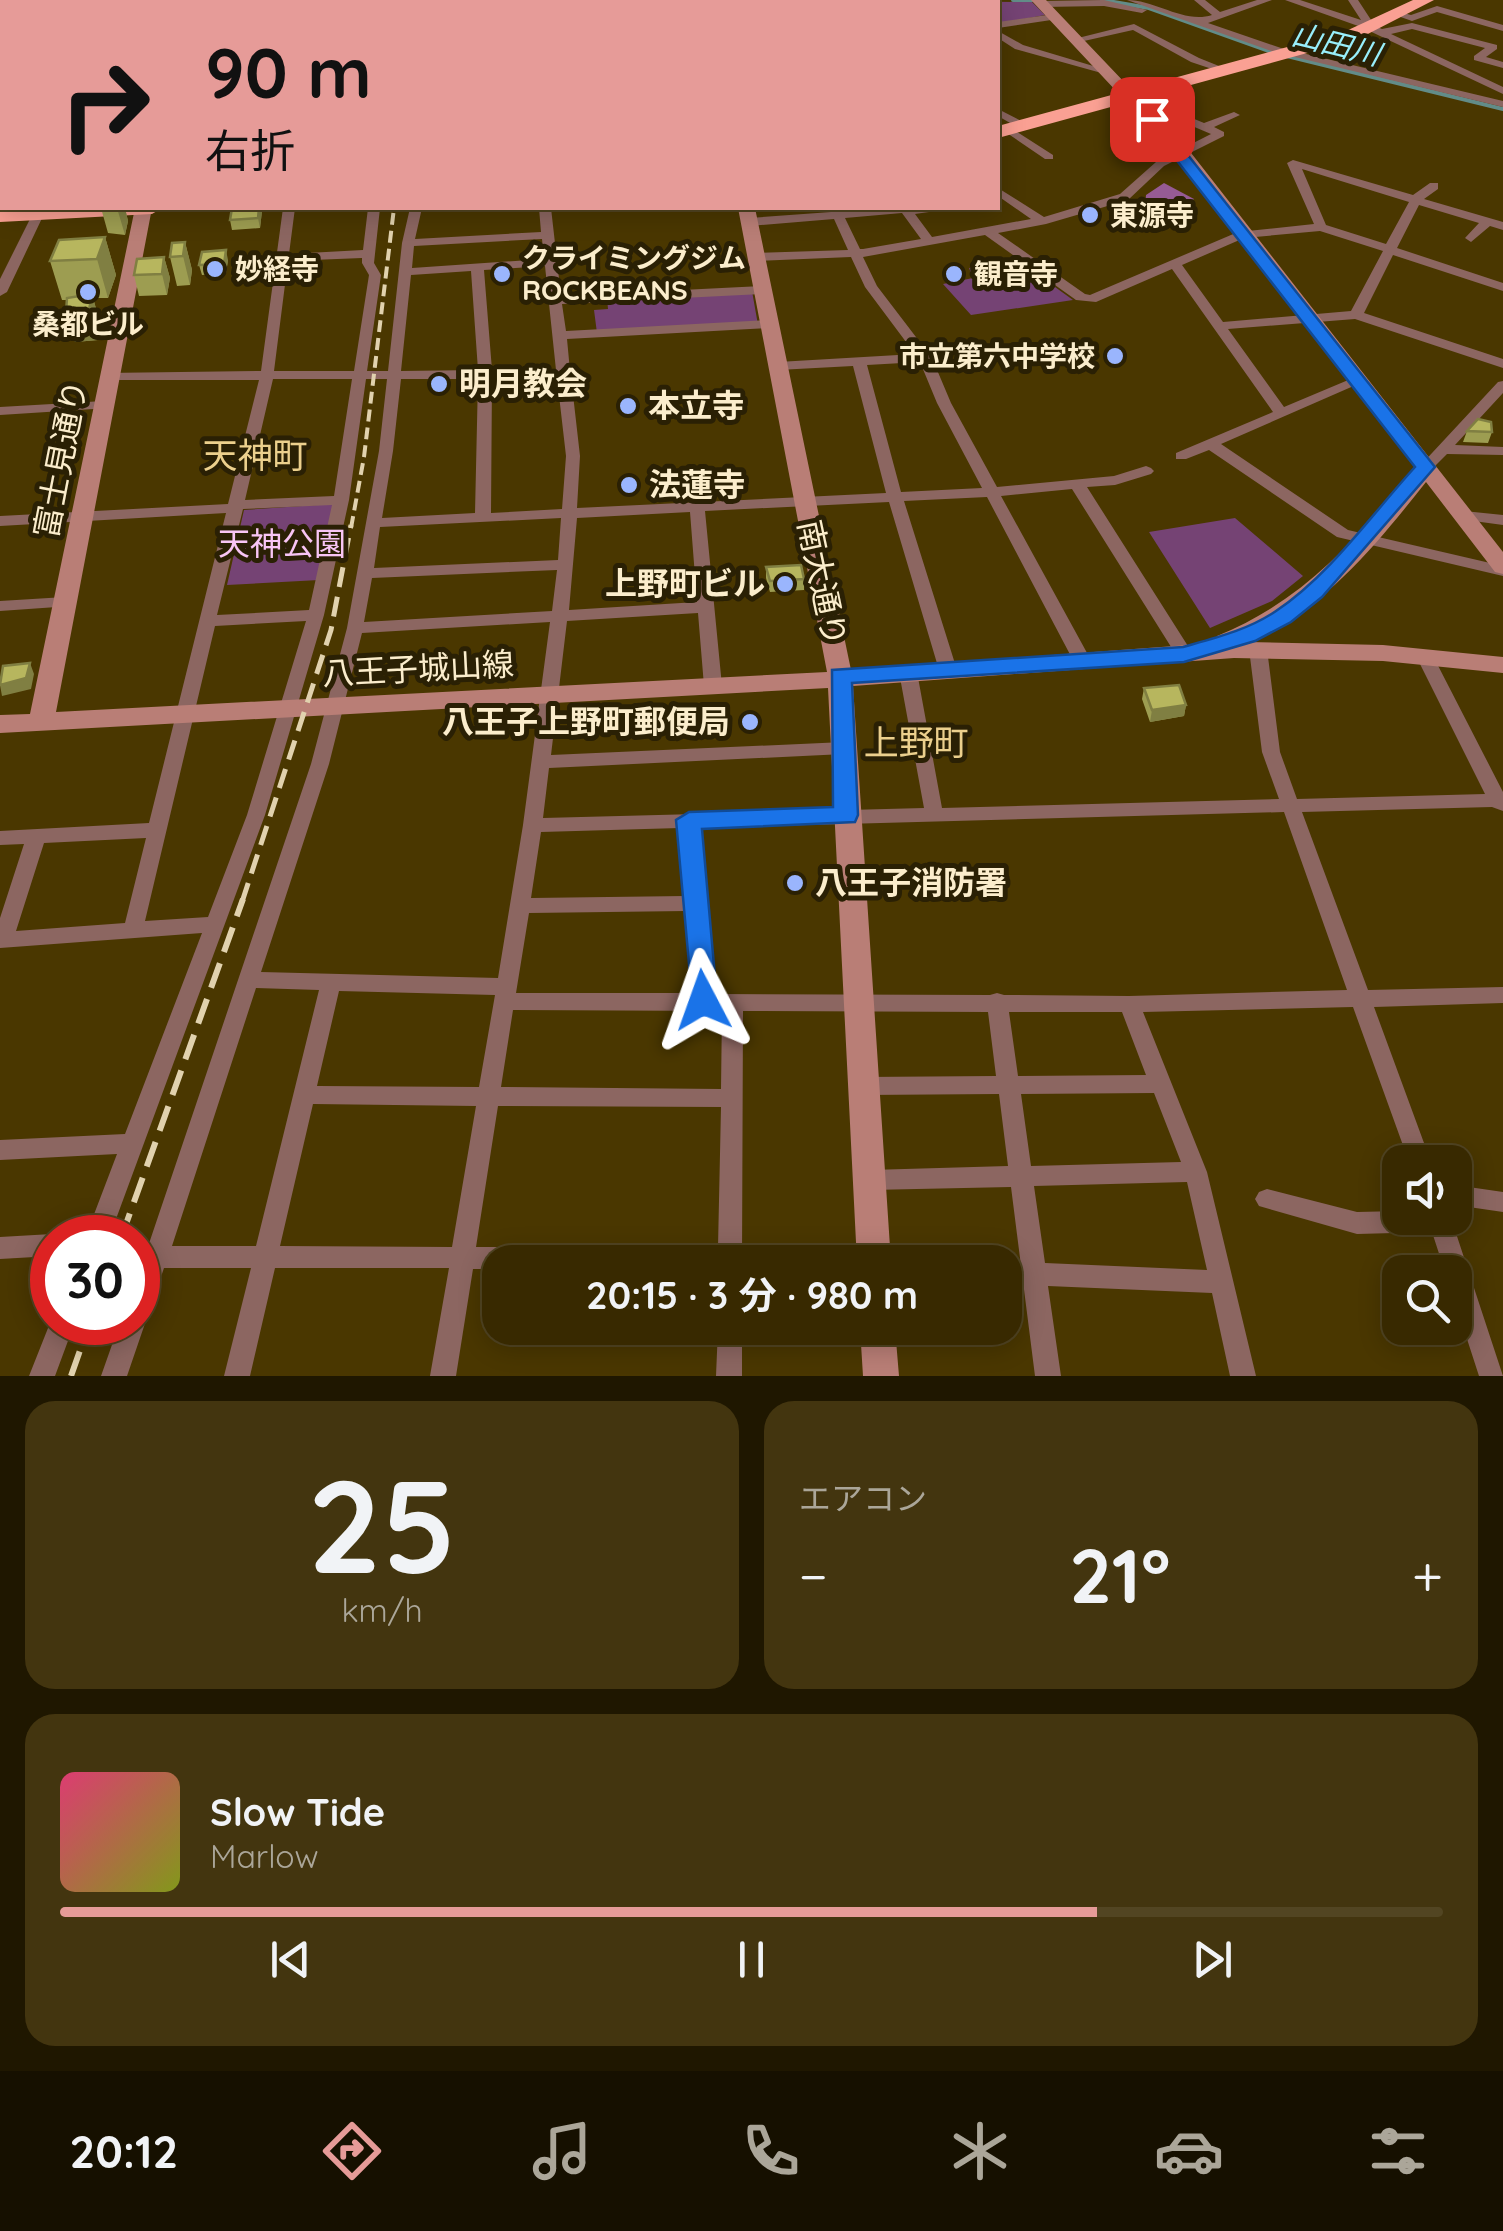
<!DOCTYPE html>
<html lang="ja">
<head>
<meta charset="utf-8">
<style>
  :root { --surface:#382900; --page:#43350f; --text:#f1f3f6; --muted:#aba699; --line:#524522; --accent:#e69b98 }
  body { margin:0; font-family:Quicksand,"Noto Sans JP",sans-serif; background:var(--page); color:var(--text); height:100vh; display:flex; flex-direction:column; font-size:38px; white-space:nowrap }
  * { box-sizing:border-box; margin:0 }
  p { font-size:32px; color:var(--muted) }
  .icon { flex:none; width:55px; height:55px; fill:none; stroke:currentColor; stroke-width:2; stroke-linecap:round; stroke-linejoin:round }
  .map { position:relative; height:1376px; overflow:hidden }
  .panel { display:flex; flex-direction:column; gap:25px; padding:25px; background:#1f1700; flex:1 }
  .panel>* { flex:none }
  .banner { position:absolute; left:0px; top:0px; width:1000px; height:210px; box-shadow:0 5px 25px #0003,0 0 0 2px var(--line); background:#e69b98; color:#111; overflow:hidden }
  .controls { position:absolute; left:1382px; top:1145px; display:grid; gap:20px }
  .controls a { display:grid; place-items:center; width:90px; height:90px; border-radius:20px; background:var(--surface); box-shadow:0 5px 25px #0003,0 0 0 2px var(--line); font-size:50px }
  .speed { position:absolute; left:30px; top:1215px; display:flex; gap:20px; font-size:50px; font-weight:700; text-align:center }
  .speed>* { display:grid; place-content:center; width:130px; height:130px; border-radius:50%; background:var(--surface); box-shadow:0 5px 25px #0003,0 0 0 2px var(--line); line-height:1 }
  .speed .limit { border:15px solid #d22; background:#fff; color:#111 }
  .pin { position:absolute; display:grid; place-items:center; width:85px; height:85px; color:#fff; margin:-42px; border-radius:20px; box-shadow:0 5px 15px #0006 }
  .me { position:absolute; width:110px; margin:-55px; rotate:356deg; stroke-linejoin:round; filter:drop-shadow(0 0 8px #0008) }
  .turn { display:flex; align-items:center; gap:35px; height:210px; padding:0 40px; font-size:45px }
  .turn .icon { width:130px; height:130px; stroke-width:2.5 }
  .turn b { display:block; font-size:70px; line-height:85px }
  .big { font-size:75px; font-weight:700; line-height:1.1 }
  .panel .card { flex:1; display:flex; flex-direction:column; justify-content:center; gap:15px; min-width:0; padding:0 35px; border-radius:30px; background:var(--page) }
  .panel .dial { align-items:center; gap:0 }
  .dial b { font-size:130px; line-height:1 }
  .song { display:flex; align-items:center; gap:30px }
  .cover { width:120px; height:120px; border-radius:15px; background:linear-gradient(135deg,hsl(340 70% 55%),hsl(70 70% 35%)) }
  .played { height:10px; border-radius:5px; background:linear-gradient(90deg,var(--accent) 75%,var(--line) 75%) }
  .keys { display:flex; justify-content:space-around; direction:ltr }
  .heat { display:flex; justify-content:space-between; align-items:center; font-size:55px; direction:ltr }
  .panel .tiles { flex:1; display:grid; gap:25px; grid-template-columns:1fr 1fr }
  .card:last-child { grid-column:span 2 }
  .trip { position:absolute; left:482px; top:1245px; width:540px; height:100px; border-radius:30px; background:var(--surface); box-shadow:0 5px 25px #0003,0 0 0 2px var(--line); font-weight:700; line-height:100px; text-align:center }
  .tabs { display:flex; height:160px; justify-content:space-around; align-items:center; background:#161000; color:var(--muted) }
  .tabs .icon { width:70px; height:70px }
  .tabs .current { color:var(--accent) }
  .tabs b { font-size:45px; color:var(--text) }
  .map>svg:first-child { display:block }
  .green { fill:#754374 }
  .forest { fill:#965b94 }
  .lines { fill:none; stroke-linecap:round; stroke-linejoin:round }
  .stream { stroke:#628c88; stroke-width:4 }
  .street { fill:#8c6661; fill-rule:evenodd }
  .secondary { fill:#b97e76; fill-rule:evenodd }
  .highway { fill:#faa093; fill-rule:evenodd }
  .rail-far2 { stroke:#e1d2ae; stroke-width:4; stroke-dasharray:12 6; stroke-linecap:butt }
  .rail-far1 { stroke:#e1d2ae; stroke-width:5; stroke-dasharray:20 10; stroke-linecap:butt }
  .rail { stroke:#e1d2ae; stroke-width:6; stroke-dasharray:26 12; stroke-linecap:butt }
  .wall { fill:#9d9d51 }
  .shaded-wall { fill:#807f42 }
  .building { fill:#b7b65e; stroke:#807f42; stroke-width:2.5 }
  .route { fill:#1a73e8; stroke:#114b97; stroke-width:2.5 }
  .poi-dot { fill:#9ab5fd; stroke:#2a2004; stroke-width:4 }
  .labels { text-anchor:middle; stroke-width:10; stroke-linejoin:round; paint-order:stroke }
  .far-poi-label { font-size:28px; font-weight:bold; fill:#fbedcc; stroke:#2a2004; text-anchor:start }
  .far-water-label { font-size:30px; font-style:italic; fill:#98eefb; stroke:#2a2004 }
  .poi-label { font-size:32px; font-weight:bold; fill:#fbedcc; stroke:#2a2004; text-anchor:start }
  .street-label { font-size:32px; fill:#fbedcc; stroke:#2a2004 }
  .park-label { font-size:32px; fill:#f8c5f5; stroke:#2a2004 }
  .neighbourhood-label { font-size:35px; fill:#ecd08d; stroke:#2a2004 }
</style>
</head>
<body>
<div class="map">
<svg width="1503" height="1376" viewBox="0 0 1503 1376">
  <rect width="100%" height="100%" fill="#4a3700"/>
  <!-- green -->
  <path class="green" d="M908,1L1032,2L1045,15L998,24V2Z
    M1019,261L1073,300L971,315L943,284L973,278L969,268Z
    M752,291L758,325L597,333L594,310L608,309L607,298Z
    M332,504L336,506L319,580L227,585L244,510Z
    M1235,518L1303,576L1272,601L1210,628L1149,532Z"/>
  <!-- forest -->
  <path class="forest" d="M1164,183L1194,199L1186,206L1166,209L1176,219L1170,221L1134,215L1132,210L1145,206L1146,195Z"/>
  <g class="lines">
    <!-- stream -->
    <path class="stream" d="M1013,0H1032
      M1102,0L1149,8L1272,52
      M1287,56L1503,109"/>
    <!-- street -->
    <path class="street" d="M366,0H376V2H366Z
      M697,0H728L725,2H695Z
      M898,0H908L910,2H900Z
      M1104,0L1147,10L1142,13L1104,6L1042,7L1037,4L1042,1Z
      M1127,0C1156,0 1184,24 1212,15L1194,0H1205L1220,12L1257,0H1272L1208,23L1281,48L1503,101V107L1274,52Z
      M1285,0H1300L1361,20L1348,0H1358L1375,26L1382,29L1412,23L1497,45V49L1486,57L1503,62V68L1474,60V56L1485,48L1412,29L1391,34L1503,87V94L1361,27Z
      M1437,6L1503,25V31L1437,12L1412,21L1395,15L1400,12L1411,15Z
      M1054,14L1058,15V19L998,28V22Z
      M0,15H2V21H0Z
      M1134,24L1199,58L1229,70L1224,73L1191,62L1133,30L1075,43L1070,40Z
      M998,31L1023,45L1110,71L1105,74L1015,49L998,38Z
      M1126,94H1134L1204,123L1234,112L1240,115L1214,127L1224,132V136L1164,166L1128,200L1046,224L998,233L1085,294L1090,295L1238,232L1314,224L1287,163L1293,160L1413,195L1430,183H1438V189L1424,199L1503,222V230L1490,226L1471,242L1465,238L1479,223L1419,205L1397,248L1503,283V291L1393,255L1364,313L1503,359V368L1355,319L1228,329L1284,407L1353,378H1363L1365,381L1221,444L1348,530L1503,566V576L1337,537L1209,450L1186,459H1176V453L1273,412L1172,269L1096,302L1076,300L985,235L863,257L877,286L932,358L951,403L997,487L1114,476L1146,466L1151,468L1154,471L1151,474L1115,485L1087,487L1193,654L1184,660L1178,658L1072,489L1001,496L1092,662L1083,668L1074,662L987,497L904,501L957,670L948,676L939,670L889,502L705,511L722,686L719,690L713,692L704,686L698,613L567,621L551,755L844,742L853,748L844,754L549,768L543,818L924,808L899,672L908,666L917,672L942,808L1279,799L1262,752L1249,649L1258,643L1267,649L1280,752L1297,799L1485,794L1416,656L1419,652H1431L1503,792V811L1492,807L1302,812L1368,990L1503,987V1003L1374,1007L1431,1162H1409L1353,1007L1143,1012L1207,1172L1256,1376H1230L1212,1293L1048,1286L1061,1376H1035L1011,1187L870,1190L862,1187L858,1180L862,1173L870,1170L1008,1166L999,1094L863,1095L855,1093L852,1086L855,1079L863,1077L996,1076L988,1012L743,1011L742,1262H500V1269H473L456,1376H430L449,1268H275L250,1376H224L251,1268H164L127,1376H101L120,1322H138V1276L311,764L347,628L379,451L387,379H366L349,500L324,615L265,815L109,1238H85L117,1154L0,1160V1140L125,1134L202,933L0,948V918L24,844L0,845V831L149,823L226,513L0,526V516L228,504L259,380H110L103,376L105,373L261,371L283,208H295L289,254L363,250L368,208H380L374,263L381,275L367,371H388L402,243L410,208H422L415,239L541,232L539,208H551L561,296L762,286L768,290L762,294L562,304L566,331L769,320L776,324L769,328L567,339L570,371L574,374L571,377L580,456L577,508L886,493L853,366L778,370L771,366L778,362L915,354L865,287L851,257L756,261L750,257L756,253L848,250L834,219L749,226L743,222L749,218L831,212L829,208H841L842,211L938,208L936,211L915,214L932,237L1031,219L998,196V188L1044,217L1120,194L1156,162L1211,134L1126,98ZM1302,169L1409,202L1386,244L1326,225ZM902,213L921,239L863,249H860L845,218ZM1320,231L1383,251L1351,311L1223,322L1182,265L1244,238ZM542,239L544,259L412,268L414,246ZM362,258V263L369,275L354,371H274L288,261ZM545,266L556,370H492L484,270ZM471,271L478,370L401,371L411,275ZM920,362L937,403L982,488L901,492L867,365ZM557,378L566,456L562,509L491,513L492,379ZM273,379H352L334,496L245,500ZM401,379H478L475,513L382,518L393,451ZM332,505L309,610L217,615L243,509ZM690,512L697,602L569,610L577,518ZM561,518L558,560L374,568L380,527ZM557,570L552,611L364,622L372,578ZM306,621L247,815L208,917L145,921L215,626ZM550,622L523,825L498,978L261,972L329,764L362,633ZM1284,812L1347,990L1129,996L1004,995L997,993L990,995L713,994L699,828ZM680,828L685,896L531,898L541,832ZM146,838L125,923L16,931L44,843ZM686,911L692,993H516L529,913ZM256,988L319,990L256,1246H172ZM339,991L495,995L479,1087L317,1086ZM513,1010L722,1011L721,1089L501,1087ZM1009,1012H1122L1146,1075L1018,1076ZM1154,1093L1181,1162L1031,1166L1021,1094ZM313,1104L476,1106L452,1247L280,1246ZM498,1106L721,1107L718,1247H476ZM1187,1182L1207,1270L1045,1263L1034,1186Z
      M998,109L1025,123L1027,125L1017,127L998,116Z
      M1008,126L1053,155V159H1045L1004,131L1002,129Z
      M0,168H2V174H0Z
      M34,211L44,214L7,292L0,296V279Z
      M1503,381V393L1455,445L1503,447V455L1447,454L1431,470H1421L1419,467L1498,382Z
      M104,401L109,402V408L0,415V407Z
      M1464,511L1503,515V525L1459,519L1456,516L1459,513Z
      M65,597L73,602L71,606L0,611V601Z
      M1455,1185L1503,1192V1212L1455,1205Z
      M1267,1189L1357,1212L1400,1211V1218H1451L1503,1376H1479L1455,1302V1272H1445L1432,1232L1357,1234L1259,1206L1255,1199L1259,1192Z
      M52,1234L60,1238H52V1256L0,1259V1237Z
      M52,1318V1322H75L55,1376H29Z
      M718,1328H742V1376H716Z"/>
    <!-- secondary -->
    <path class="secondary" d="M165,0H179V2H165Z
      M702,0H716V2H702Z
      M802,0H816L817,2H803Z
      M1031,0H1046L1188,149L1503,552V574L1495,572L1426,482C1376,545 1323,611 1247,642L1383,645L1503,657V673L1383,661L1234,658L853,686L891,1262H857L828,688L0,733V715L30,714L135,208H152L56,712L827,672L738,208H755L851,670L1215,643L1217,636C1302,602 1359,538 1415,467L1176,155Z
      M860,1328H895L899,1376H863Z"/>
    <!-- highway -->
    <path class="highway" d="M1413,0H1434L1358,39L998,138V126L1346,31Z
      M43,208H162L152,214L0,222V210Z"/>
    <!-- rail-far2 -->
    <path class="rail-far2" d="M351,528L364,457L394,208"/>
    <!-- rail-far1 -->
    <path class="rail-far1" d="M242,902L331,630L351,525"/>
    <!-- rail -->
    <path class="rail" d="M121,1238L243,899
      M71,1376L90,1322"/>
  </g>
  <!-- wall -->
  <path class="wall" d="M178,0H318V2H177Z
    M101,208H125L128,221L125,235L108,233Z
    M262,211L260,228L232,230L230,220Z
    M105,237L116,275L108,298H93L100,323L98,340L75,342L66,313L67,300H62L50,261Z
    M185,242L192,270L190,285L177,286L170,257Z
    M164,257L170,278L167,295L139,296L134,275Z
    M228,260L226,273L202,275L199,265Z
    M1467,431L1492,432L1488,443L1463,442Z
    M766,567L804,579V590L770,592L766,578Z
    M1144,688L1186,705L1184,716L1150,722L1142,699Z"/>
  <!-- shaded-wall -->
  <path class="shaded-wall" d="M102,0H152L134,2H103Z
    M117,208H125L128,221L125,235Z
    M259,208H261L262,211L260,228L258,218Z
    M105,237L116,275L108,298L97,259Z
    M185,242L192,270L190,285L183,256Z
    M226,250L228,260L226,273L224,264Z
    M164,257L170,278L167,295L162,274Z
    M92,294L100,323L98,340L75,342L66,313Z
    M30,663L34,674L31,689L2,696L0,685Z
    M1186,705L1184,716L1150,722L1152,710Z"/>
  <!-- building -->
  <path class="building" d="M178,0H214L177,2Z
    M220,0H245V2H220Z
    M291,0H316V2H291Z
    M2,80V95H0V82Z
    M232,208H259L258,218L230,220Z
    M105,237L97,259L50,261L59,240Z
    M185,242L183,256L170,257L172,243Z
    M226,250L224,264L199,265L202,252Z
    M164,257L162,274L134,275L137,259Z
    M92,294L89,310L66,313L67,298Z
    M1478,419L1491,422L1492,432L1467,431Z
    M801,565L804,579L770,581L766,567Z
    M30,663L26,678L0,685L3,666Z
    M1179,685L1186,705L1152,710L1144,688Z"/>
  <!-- route -->
  <path class="route" d="M1147,116H1157L1435,467L1322,597L1291,622L1255,641L1184,662L852,683L858,815L855,822L702,829L717,1000L713,1008H693L676,820L689,812L833,807L832,670L1183,647C1215,638 1248,630 1276,611C1330,575 1372,514 1415,467L1147,122Z"/>
  <!-- markers -->
  <g class="poi-dot">
    <circle cx="1090" cy="215" r="10"/>
    <circle cx="215" cy="269" r="10"/>
    <circle cx="502" cy="274" r="10"/>
    <circle cx="954" cy="274" r="10"/>
    <circle cx="88" cy="292" r="10"/>
    <circle cx="1115" cy="356" r="10"/>
    <circle cx="439" cy="384" r="10"/>
    <circle cx="628" cy="406" r="10"/>
    <circle cx="629" cy="485" r="10"/>
    <circle cx="785" cy="584" r="10"/>
    <circle cx="750" cy="722" r="10"/>
    <circle cx="795" cy="883" r="10"/>
  </g>
  <g class="labels">
    <!-- far-poi labels -->
    <g class="far-poi-label">
      <text x="1110" y="225">東源寺</text>
      <text x="522" y="268">クライミングジム<tspan x="522" dy="32">ROCKBEANS</tspan></text>
      <text x="235" y="279">妙経寺</text>
      <text x="974" y="284">観音寺</text>
      <text x="88" y="334" text-anchor="middle">桑都ビル</text>
      <text x="1095" y="366" text-anchor="end">市立第六中学校</text>
    </g>
    <!-- far-water labels -->
    <g class="far-water-label">
      <text transform="translate(1336 45) rotate(14)" y="10">山田川</text>
    </g>
    <!-- poi labels -->
    <g class="poi-label">
      <text x="459" y="395">明月教会</text>
      <text x="648" y="417">本立寺</text>
      <text x="649" y="496">法蓮寺</text>
      <text x="765" y="595" text-anchor="end">上野町ビル</text>
      <text x="730" y="733" text-anchor="end">八王子上野町郵便局</text>
      <text x="815" y="894">八王子消防署</text>
    </g>
    <!-- street labels -->
    <g class="street-label">
      <text transform="translate(61 459) rotate(-79)" y="11">富士見通り</text>
      <text transform="translate(822 583) rotate(78)" y="11">南大通り</text>
      <text transform="translate(418 669) rotate(-3)" y="11">八王子城山線</text>
    </g>
    <!-- park labels -->
    <g class="park-label">
      <text x="282" y="555">天神公園</text>
    </g>
    <!-- neighbourhood labels -->
    <g class="neighbourhood-label">
      <text x="255" y="468">天神町</text>
      <text x="916" y="755">上野町</text>
    </g>
  </g>
</svg>
<div class="controls">
<a><svg class="icon" aria-label="sound" viewBox="0 0 24 24"><path d="M4 9h4l5-4v14l-5-4H4zM17 9q2 3 0 6"/></svg></a>
<a><svg class="icon" aria-label="search" viewBox="0 0 24 24"><circle cx="10" cy="10" r="6"/><path d="M15 15l6 6"/></svg></a>
</div>
<div class="speed"><div class="limit">30</div></div>
<div class="pin" style="left:1152px;top:119px;background:#d93025"><svg class="icon" aria-label="arrive" viewBox="0 0 24 24"><path d="M6 21V4h12l-3 4 3 4H6"/></svg></div>
<svg class="me" style="left:703px;top:1000px" viewBox="-20 -20 40 40"><path d="M0-17L14 15 0 8-14 15z" fill="#1a73e8" stroke="#fff" stroke-width="4"/></svg>
<div class="trip">20:15 · 3 分 · 980 m</div>
<div class="banner">
<div class="turn"><svg class="icon" aria-label="right" viewBox="0 0 24 24"><path d="M7 20v-9h11M14 6l5 5-5 5"/></svg><div><b>90 m</b>右折</div></div>
</div>
</div>
<section class="panel">
<div class="tiles">
<div class="card dial"><b>25</b><p>km/h</p></div>
<div class="card"><p>エアコン</p>
<div class="heat"><a>−</a><b class="big">21°</b><a>+</a></div>
</div>
<div class="card">
<div class="song"><i class="cover"></i><div><b>Slow Tide</b><p>Marlow</p></div></div>
<div class="played"></div>
<div class="keys"><svg class="icon" aria-label="previous" viewBox="0 0 24 24"><path d="M18 5L8 12l10 7zM5 5v14"/></svg><svg class="icon" aria-label="pause" viewBox="0 0 24 24"><path d="M8 5v14M16 5v14"/></svg><svg class="icon" aria-label="next" viewBox="0 0 24 24"><path d="M6 5l10 7-10 7zM19 5v14"/></svg></div>
</div>
</div>
</section>
<nav class="tabs">
<b>20:12</b>
<svg class="icon current" aria-label="directions" viewBox="0 0 24 24"><path d="M12 3l9 9-9 9-9-9zM9 14v-3h6M13 9l2 2-2 2"/></svg>
<svg class="icon" aria-label="music" viewBox="0 0 24 24"><path d="M9 18V5l10-2v13"/><circle cx="6" cy="18" r="3"/><circle cx="16" cy="16" r="3"/></svg>
<svg class="icon" aria-label="phone" viewBox="0 0 24 24"><path d="M5 4h4l2 5-3 2q2 4 5 5l2-3 5 2v4C11 20 4 13 5 4z"/></svg>
<svg class="icon" aria-label="climate" viewBox="0 0 24 24"><path d="M12 3v18M4 7l16 10M4 17L20 7"/></svg>
<svg class="icon" aria-label="car" viewBox="0 0 24 24"><path d="M5 17H2v-5l4-1 3-4h7l3 4 3 1v5h-3M9 17h6M6 11h13"/><circle cx="7" cy="17" r="2"/><circle cx="17" cy="17" r="2"/></svg>
<svg class="icon" aria-label="filters" viewBox="0 0 24 24"><path d="M4 7h16M4 17h16"/><circle cx="9" cy="7" r="2"/><circle cx="15" cy="17" r="2"/></svg>
</nav>
</body>
</html>
